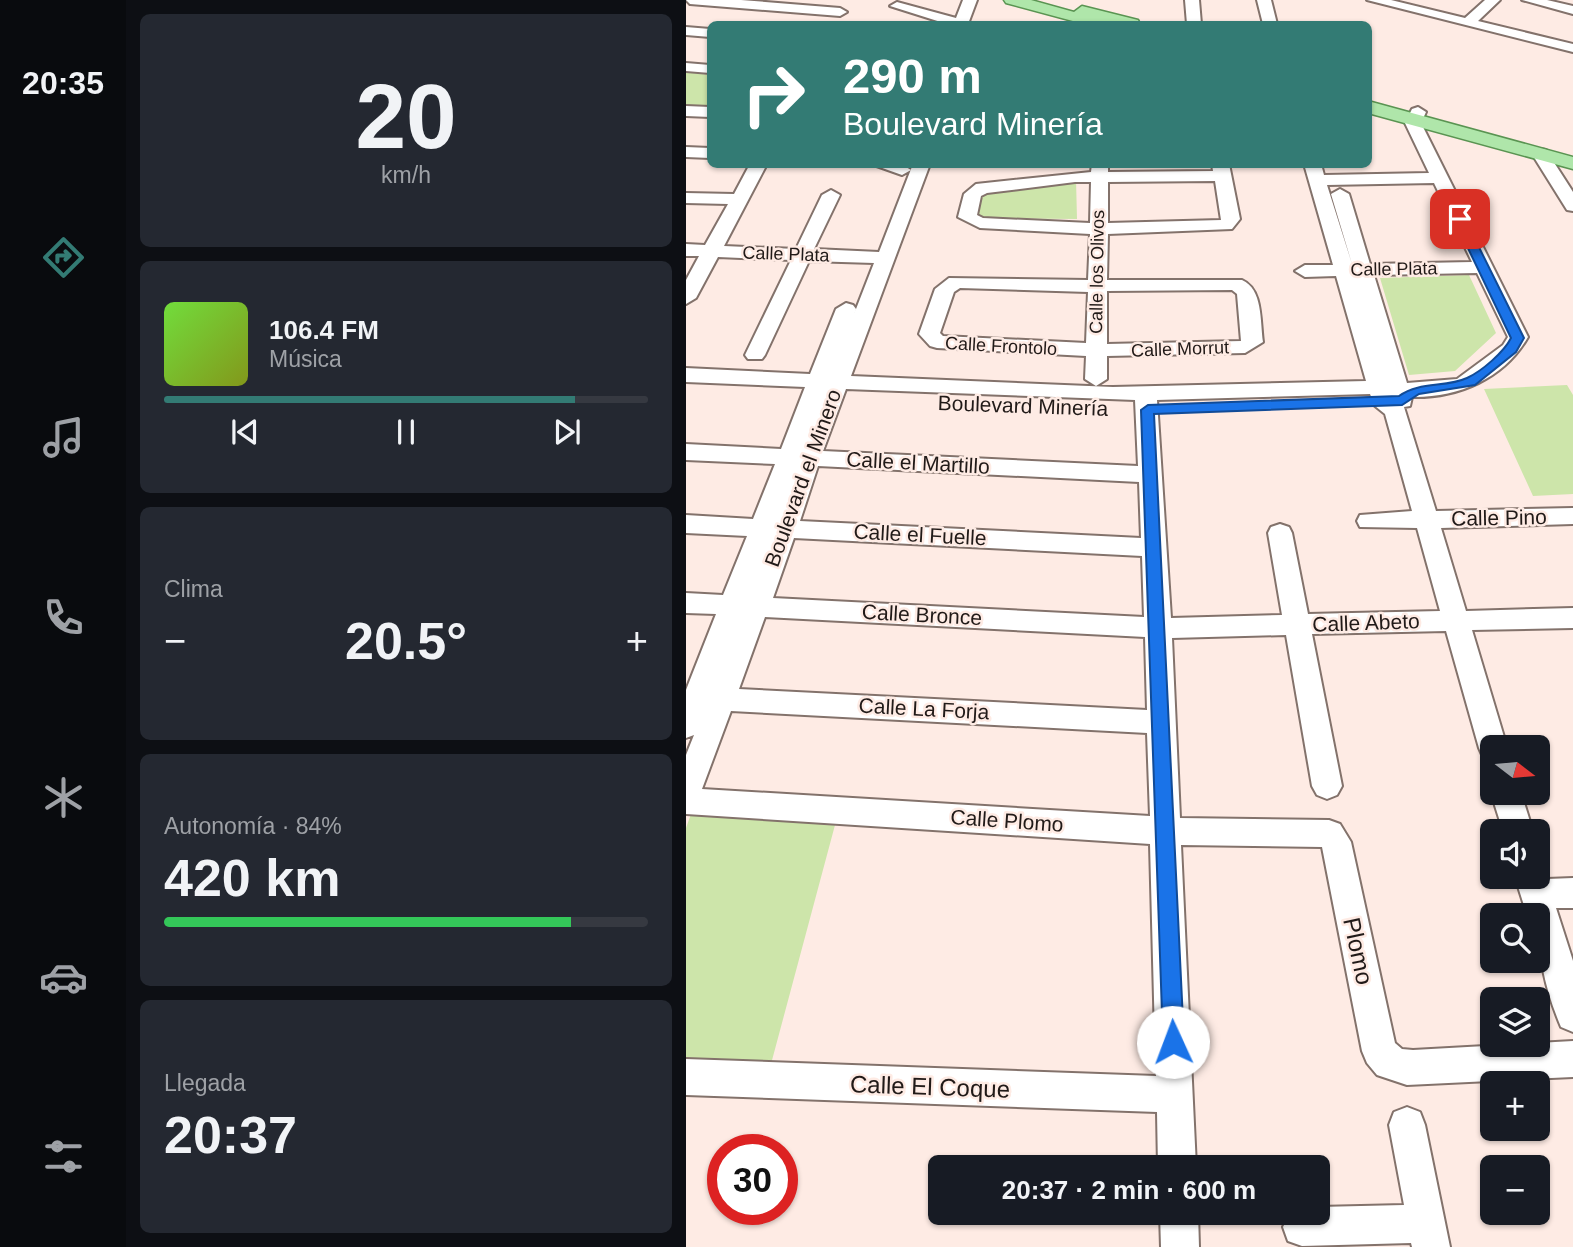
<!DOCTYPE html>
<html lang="es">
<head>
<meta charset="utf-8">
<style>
  :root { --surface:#171b24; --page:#242831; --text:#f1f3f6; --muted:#9ea1a6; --line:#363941; --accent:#337b74 }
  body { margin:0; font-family:Arial,sans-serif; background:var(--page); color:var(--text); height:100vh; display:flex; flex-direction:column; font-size:26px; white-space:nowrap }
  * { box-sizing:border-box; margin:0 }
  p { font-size:23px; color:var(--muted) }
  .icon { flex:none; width:38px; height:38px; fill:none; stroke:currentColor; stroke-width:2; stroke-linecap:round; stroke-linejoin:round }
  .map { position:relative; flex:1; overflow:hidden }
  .drawer { display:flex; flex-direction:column; gap:14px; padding:14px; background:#0d0f14; width:560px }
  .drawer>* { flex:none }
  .guide { position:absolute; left:21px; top:21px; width:665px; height:147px; border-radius:10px; box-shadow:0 2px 5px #0004; background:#337b74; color:#fff; overflow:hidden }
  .needle { width:46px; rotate:106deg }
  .controls { position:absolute; left:794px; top:735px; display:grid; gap:14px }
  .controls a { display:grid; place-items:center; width:70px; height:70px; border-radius:10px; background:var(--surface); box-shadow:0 2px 5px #0004; font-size:35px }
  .speed { position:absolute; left:21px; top:1134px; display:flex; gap:14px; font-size:35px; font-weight:700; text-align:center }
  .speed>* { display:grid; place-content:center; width:91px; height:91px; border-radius:50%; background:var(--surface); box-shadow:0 2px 5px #0004; line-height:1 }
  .speed .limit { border:10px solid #d22; background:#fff; color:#111 }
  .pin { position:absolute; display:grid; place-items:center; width:60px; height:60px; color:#fff; margin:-30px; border-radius:14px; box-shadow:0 4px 10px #0006 }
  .me { position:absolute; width:77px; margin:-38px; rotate:358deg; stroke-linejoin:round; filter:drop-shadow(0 0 5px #0008) }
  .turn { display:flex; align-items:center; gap:24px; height:147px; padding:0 21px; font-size:32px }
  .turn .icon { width:91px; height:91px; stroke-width:2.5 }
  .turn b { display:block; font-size:49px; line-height:60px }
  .big { font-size:52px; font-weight:600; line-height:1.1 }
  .drawer .tile { flex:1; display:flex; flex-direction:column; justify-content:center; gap:10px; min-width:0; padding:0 24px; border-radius:10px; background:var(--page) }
  .drawer .dial { align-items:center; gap:0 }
  .dial b { font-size:91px; line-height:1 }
  .song { display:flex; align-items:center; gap:21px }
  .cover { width:84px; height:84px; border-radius:10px; background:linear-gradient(135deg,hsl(100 70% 55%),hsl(70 70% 35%)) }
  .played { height:7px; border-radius:4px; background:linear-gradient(90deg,var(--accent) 85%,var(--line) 85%) }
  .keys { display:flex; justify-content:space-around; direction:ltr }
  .heat { display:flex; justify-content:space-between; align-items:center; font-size:38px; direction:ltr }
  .charge { height:10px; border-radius:5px; background:linear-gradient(90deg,#34c759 84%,var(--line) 0) }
  .trip { position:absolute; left:242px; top:1155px; width:402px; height:70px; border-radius:10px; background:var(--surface); box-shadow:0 2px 5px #0004; font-weight:600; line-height:70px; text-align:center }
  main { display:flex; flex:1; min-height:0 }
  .tab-bar { display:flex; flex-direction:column; width:126px; justify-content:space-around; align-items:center; background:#090b0e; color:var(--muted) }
  .tab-bar .icon { width:49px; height:49px }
  .tab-bar .selected { color:var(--accent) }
  .tab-bar b { font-size:32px; color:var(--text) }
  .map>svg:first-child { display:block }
  .green { fill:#cde5aa }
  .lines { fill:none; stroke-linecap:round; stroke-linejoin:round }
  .minor-casing { stroke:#83726b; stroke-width:4 }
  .major-casing { stroke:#5a9452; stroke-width:3 }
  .minor { fill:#fff; fill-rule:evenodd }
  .major { fill:#afe6aa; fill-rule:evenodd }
  .route { fill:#1a73e8; stroke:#114b97; stroke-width:2 }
  .labels { text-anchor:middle; stroke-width:5; stroke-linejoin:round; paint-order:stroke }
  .far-street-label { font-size:18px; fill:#211a18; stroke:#feebe4 }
  .street-label { font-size:21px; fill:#211a18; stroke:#feebe4 }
  .near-street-label { font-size:24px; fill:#211a18; stroke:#feebe4 }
</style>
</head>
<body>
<main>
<nav class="tab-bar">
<b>20:35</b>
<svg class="icon selected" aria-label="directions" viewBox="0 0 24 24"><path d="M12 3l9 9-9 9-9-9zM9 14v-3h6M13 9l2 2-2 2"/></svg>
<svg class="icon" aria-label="music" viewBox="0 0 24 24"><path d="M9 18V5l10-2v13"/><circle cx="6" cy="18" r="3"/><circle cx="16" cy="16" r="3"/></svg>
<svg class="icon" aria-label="phone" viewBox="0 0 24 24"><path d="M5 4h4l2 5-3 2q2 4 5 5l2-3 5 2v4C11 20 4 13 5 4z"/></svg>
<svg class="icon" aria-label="climate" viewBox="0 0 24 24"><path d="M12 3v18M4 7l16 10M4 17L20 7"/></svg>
<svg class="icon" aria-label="car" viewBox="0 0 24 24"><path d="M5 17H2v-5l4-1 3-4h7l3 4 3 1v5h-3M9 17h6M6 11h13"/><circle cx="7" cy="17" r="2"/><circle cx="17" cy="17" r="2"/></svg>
<svg class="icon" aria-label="filters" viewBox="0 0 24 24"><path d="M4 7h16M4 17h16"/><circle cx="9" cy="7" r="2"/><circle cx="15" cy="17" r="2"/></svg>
</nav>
<section class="drawer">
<div class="tile dial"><b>20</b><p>km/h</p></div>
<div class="tile">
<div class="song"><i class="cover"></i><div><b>106.4 FM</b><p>Música</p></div></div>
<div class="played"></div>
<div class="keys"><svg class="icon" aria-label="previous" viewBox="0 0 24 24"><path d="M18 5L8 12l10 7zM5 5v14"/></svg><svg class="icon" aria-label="pause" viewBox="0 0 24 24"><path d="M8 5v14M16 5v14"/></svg><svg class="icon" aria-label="next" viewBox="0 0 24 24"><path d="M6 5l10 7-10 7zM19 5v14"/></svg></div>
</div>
<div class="tile"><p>Clima</p>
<div class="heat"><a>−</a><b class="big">20.5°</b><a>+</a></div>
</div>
<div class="tile"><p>Autonomía · 84%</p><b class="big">420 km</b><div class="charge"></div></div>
<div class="tile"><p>Llegada</p><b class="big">20:37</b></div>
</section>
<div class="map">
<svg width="887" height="1247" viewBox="0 0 887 1247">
  <rect width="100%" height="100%" fill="#feebe4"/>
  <!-- green -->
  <path class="green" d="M0,72L24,75V109H0Z
    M390,179L391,219L290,218L294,194Z
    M783,275L810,333L769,371L723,375L694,278Z
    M881,385L887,395V494L847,496L798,389Z
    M5,814L149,825L85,1064L0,1062V828Z"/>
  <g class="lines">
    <!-- minor casing -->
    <g class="minor-casing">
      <path id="minor" d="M0,0H55L154,8L161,12L154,16L4,4Z
        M277,0H291L282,24H261L204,6L211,2L270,18Z
        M499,0H513L515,24H501Z
        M571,0H585L591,24H577Z
        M681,0H705L779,18L799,0H814L792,21L887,44V52Z
        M836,0H861L887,6V14Z
        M0,27L24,29V37L0,35Z
        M0,63L24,65V73L0,71Z
        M0,106L24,107V117L0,116Z
        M732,107L740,112L735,123L842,337C818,379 772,398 726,397L724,406L718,407L750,511L887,508V524L755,528L780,611L887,608V628L786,630L821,747H807V760L797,757L793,748L760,631L626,634L656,786L651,795L641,799L631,795L626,786L600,635L486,638L494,818L643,820L654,824L665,842L709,1043L716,1049L727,1050L887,1041V1077L721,1085L691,1075L681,1063L676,1051L636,847L495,845L510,1167H472L471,1112L0,1095V1059L470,1076L464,844L0,814V755L8,735L0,738V690L30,614L0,613V593L37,595L61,536L0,533V515L67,519L89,464L0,460V444L95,449L119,387L0,382V368L124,374L150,309L160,303L167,305L170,309L163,327L188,263L123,261L79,355L76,359H62L59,355L105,260L32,257L10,298L0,304V280L13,256H0V244L19,245L42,204L0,203V193L48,194L64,164H81L38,246L110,249L136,195L145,190L154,195L128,249L193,252L227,164H244L165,376L427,387L680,381L650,276L619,277L609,271L619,265H647L618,164H635L638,175L743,173L719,123L726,109ZM748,183L786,262L684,264L663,194L654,189L645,194L666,264L641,185ZM791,273L822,337L817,345L771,379L721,383L688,275ZM160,389L449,400L452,466L137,451ZM684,394L689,406L699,414L726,511L674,515L671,521L674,527L731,528L754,611L622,614L606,533L603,527L594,524L585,527L582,533L596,615L485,618L471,400ZM132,466L453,482L455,538L114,521ZM108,538L456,556L458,617L87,598ZM79,617L459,637L461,710L53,689ZM45,711L461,733L464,816L16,789Z
        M0,147L24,148V158L0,157Z
        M854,149L860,150L887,192V211L881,210L846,154Z
        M185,164H215L225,170L216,175Z
        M406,164H422V172L527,171L526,164H543L554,219L546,229L422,234L421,280H556C577,289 574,321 577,342L559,353L421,356V379L410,386L399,379L400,356L251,348L244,346L233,334L249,289L263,278L402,280L404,234L294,228L272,217L278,194L290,184L405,172ZM529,181L535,220L422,223V182ZM389,182H405L404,223L297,218L291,215L295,196L301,193ZM274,288L402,292L400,343L257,336L254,333L268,292ZM546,290L551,294L555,341L421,344V291Z
        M807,790V793H835L847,831H817L805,793Z
        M852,865L861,879L887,878V908H870L887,961V1032L875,1027C859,989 852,956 852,915H841L829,877H852Z
        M721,1107L734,1112L739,1125L764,1247H726L725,1243L616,1246L602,1241L597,1227L604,1213H632V1207L718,1205L703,1125L708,1112Z
        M474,1213H512L513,1247H475Z"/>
    </g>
    <!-- major casing -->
    <g class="major-casing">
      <path id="major" d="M318,0H345L388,12L396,6L452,20L454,24H398L320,3Z
        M682,101L887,157V169L682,113Z"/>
    </g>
    <!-- minor -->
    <use href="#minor" class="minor"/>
    <!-- major -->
    <use href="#major" class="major"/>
  </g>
  <!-- route -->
  <path class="route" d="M774,216L779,219L838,338L830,352L789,385L733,394L716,405L468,414L498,1042L495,1050L487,1053L480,1050L477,1042L455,410L462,405L713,396C734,381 759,388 781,378C796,371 818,352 825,338L768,219Z"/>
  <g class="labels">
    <!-- far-street labels -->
    <g class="far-street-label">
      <text transform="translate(100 254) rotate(2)" y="6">Calle Plata</text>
      <text transform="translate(708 269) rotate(-1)" y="6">Calle Plata</text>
      <text transform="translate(411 272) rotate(-89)" y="6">Calle los Olivos</text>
      <text transform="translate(315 346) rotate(3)" y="6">Calle Frontolo</text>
      <text transform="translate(494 349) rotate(-2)" y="6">Calle Morrut</text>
    </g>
    <!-- street labels -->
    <g class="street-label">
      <text transform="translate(337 406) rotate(2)" y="7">Boulevard Minería</text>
      <text transform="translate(232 463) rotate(3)" y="7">Calle el Martillo</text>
      <text transform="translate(117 478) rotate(-70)" y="7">Boulevard el Minero</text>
      <text transform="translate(813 518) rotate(-1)" y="7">Calle Pino</text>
      <text transform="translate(234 535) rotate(3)" y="7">Calle el Fuelle</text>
      <text transform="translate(236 615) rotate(3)" y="7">Calle Bronce</text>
      <text transform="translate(680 623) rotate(-2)" y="7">Calle Abeto</text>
      <text transform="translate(238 709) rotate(3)" y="7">Calle La Forja</text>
      <text transform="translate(321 821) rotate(4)" y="7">Calle Plomo</text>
    </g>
    <!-- near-street labels -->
    <g class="near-street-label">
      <text transform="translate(672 951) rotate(78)" y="8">Plomo</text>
      <text transform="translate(244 1087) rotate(2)" y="8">Calle El Coque</text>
    </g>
  </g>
</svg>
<div class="controls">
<a><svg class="needle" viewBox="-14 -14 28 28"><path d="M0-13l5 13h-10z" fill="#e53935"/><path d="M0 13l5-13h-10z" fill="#9ea1a6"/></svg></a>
<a><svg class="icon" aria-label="sound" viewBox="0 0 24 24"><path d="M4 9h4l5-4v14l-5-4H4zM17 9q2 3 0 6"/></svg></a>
<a><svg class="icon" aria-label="search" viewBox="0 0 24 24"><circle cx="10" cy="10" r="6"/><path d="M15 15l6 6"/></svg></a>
<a><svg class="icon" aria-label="layers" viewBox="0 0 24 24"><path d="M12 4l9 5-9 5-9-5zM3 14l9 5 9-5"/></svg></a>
<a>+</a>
<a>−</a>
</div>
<div class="speed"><div class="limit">30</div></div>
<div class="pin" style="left:774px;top:219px;background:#d93025"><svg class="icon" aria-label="arrive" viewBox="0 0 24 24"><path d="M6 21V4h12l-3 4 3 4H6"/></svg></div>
<svg class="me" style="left:487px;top:1042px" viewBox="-20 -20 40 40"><circle r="19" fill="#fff"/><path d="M0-13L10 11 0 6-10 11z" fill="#1a73e8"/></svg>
<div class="trip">20:37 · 2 min · 600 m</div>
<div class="guide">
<div class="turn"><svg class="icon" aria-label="right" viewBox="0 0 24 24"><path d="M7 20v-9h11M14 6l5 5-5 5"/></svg><div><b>290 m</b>Boulevard Minería</div></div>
</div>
</div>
</main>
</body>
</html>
